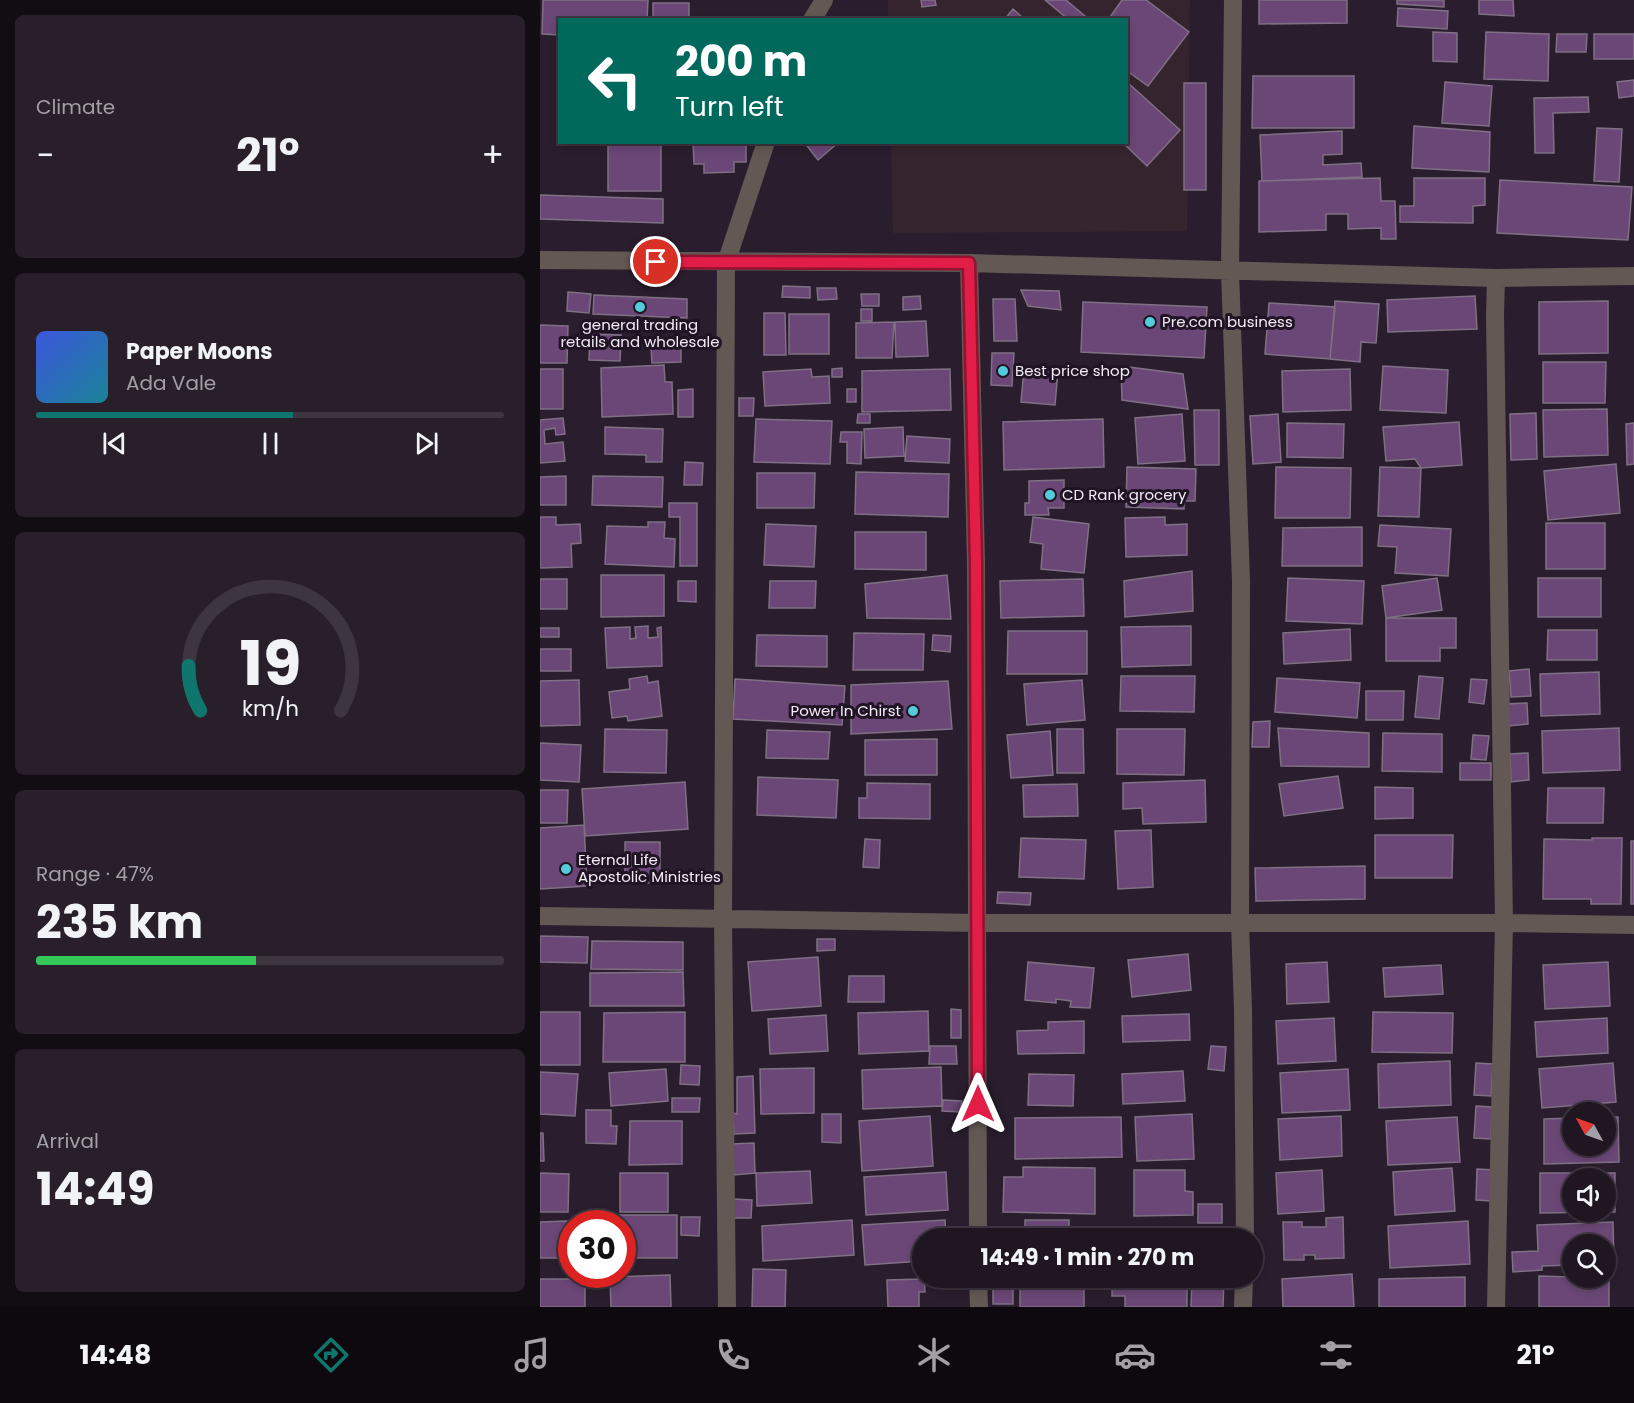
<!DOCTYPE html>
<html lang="en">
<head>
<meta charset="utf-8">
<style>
  :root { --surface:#201622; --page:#281f2a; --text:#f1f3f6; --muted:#a29fa5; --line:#3d3540; --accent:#0f766e }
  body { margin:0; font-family:Poppins,sans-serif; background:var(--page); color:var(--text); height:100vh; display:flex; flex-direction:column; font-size:22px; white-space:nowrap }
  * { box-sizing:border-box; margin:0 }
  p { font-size:20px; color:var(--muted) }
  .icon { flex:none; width:33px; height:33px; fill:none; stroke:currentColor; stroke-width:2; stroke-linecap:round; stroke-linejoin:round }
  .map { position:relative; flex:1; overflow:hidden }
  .panel { display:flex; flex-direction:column; gap:15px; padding:15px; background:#120c13; width:540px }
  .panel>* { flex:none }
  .guide { position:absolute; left:18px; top:18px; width:570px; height:126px; border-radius:0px; box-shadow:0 3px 9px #0003,0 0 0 2px var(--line); background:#00695c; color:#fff; overflow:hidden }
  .needle { width:39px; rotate:310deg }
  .tools { position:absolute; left:1022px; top:1102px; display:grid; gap:12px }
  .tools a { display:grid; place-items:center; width:54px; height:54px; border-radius:50%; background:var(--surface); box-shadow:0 3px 9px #0003,0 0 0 2px var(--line); font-size:30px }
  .speed { position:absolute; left:18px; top:1210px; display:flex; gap:12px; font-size:30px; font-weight:700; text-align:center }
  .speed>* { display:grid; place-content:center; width:78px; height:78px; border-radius:50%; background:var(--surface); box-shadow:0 3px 9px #0003,0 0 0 2px var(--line); line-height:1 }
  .speed .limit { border:9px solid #d22; background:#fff; color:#111 }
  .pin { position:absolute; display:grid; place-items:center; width:51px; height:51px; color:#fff; margin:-26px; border:3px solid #fff; border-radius:50%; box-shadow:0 2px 6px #0007 }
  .me { position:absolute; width:66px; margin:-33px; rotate:0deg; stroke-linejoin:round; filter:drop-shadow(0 0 4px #0008) }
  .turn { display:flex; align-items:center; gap:21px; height:126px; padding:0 18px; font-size:27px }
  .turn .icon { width:78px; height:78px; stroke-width:2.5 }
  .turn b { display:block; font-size:42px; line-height:51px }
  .big { font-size:45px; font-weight:700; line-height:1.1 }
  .panel .widget { flex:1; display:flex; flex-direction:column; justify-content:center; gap:9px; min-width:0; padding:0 21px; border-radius:9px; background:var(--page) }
  .panel .dial { align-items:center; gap:0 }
  .dial svg { height:156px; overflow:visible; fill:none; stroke:var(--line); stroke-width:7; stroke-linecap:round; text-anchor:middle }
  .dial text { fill:var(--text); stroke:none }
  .song { display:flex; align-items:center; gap:18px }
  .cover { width:72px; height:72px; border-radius:9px; background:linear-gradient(135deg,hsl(230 70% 55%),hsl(190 70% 35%)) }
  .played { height:6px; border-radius:3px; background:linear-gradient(90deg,var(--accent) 55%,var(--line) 55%) }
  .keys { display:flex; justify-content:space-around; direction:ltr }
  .heat { display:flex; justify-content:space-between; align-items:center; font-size:33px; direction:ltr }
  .charge { height:9px; border-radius:4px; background:linear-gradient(90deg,#34c759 47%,var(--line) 0) }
  .trip { position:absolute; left:372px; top:1228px; width:351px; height:60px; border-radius:30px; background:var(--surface); box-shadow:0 3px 9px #0003,0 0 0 2px var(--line); font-weight:700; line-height:60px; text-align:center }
  .tab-bar { display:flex; height:96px; justify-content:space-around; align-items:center; background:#0d090e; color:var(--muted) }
  .tab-bar .icon { width:42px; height:42px }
  .tab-bar .current { color:var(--accent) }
  .tab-bar b { font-size:27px; color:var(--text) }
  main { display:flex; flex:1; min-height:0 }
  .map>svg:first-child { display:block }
  .commercial { fill:#35242d }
  .building { fill:#6a4776; stroke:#7f7084; stroke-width:1.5; fill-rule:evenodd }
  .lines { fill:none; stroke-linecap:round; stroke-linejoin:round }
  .street { stroke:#635854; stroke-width:18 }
  .route-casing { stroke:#92132f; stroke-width:15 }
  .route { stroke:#e11d48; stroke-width:10 }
  .poi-dot { fill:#53cbda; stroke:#201424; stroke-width:2 }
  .labels { text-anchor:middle; stroke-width:6; stroke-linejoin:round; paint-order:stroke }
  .poi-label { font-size:15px; fill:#f3ebf6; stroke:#201424; text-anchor:start }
</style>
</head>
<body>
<main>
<section class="panel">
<div class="widget"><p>Climate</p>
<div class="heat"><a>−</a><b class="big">21°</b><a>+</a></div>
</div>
<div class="widget">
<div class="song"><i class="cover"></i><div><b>Paper Moons</b><p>Ada Vale</p></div></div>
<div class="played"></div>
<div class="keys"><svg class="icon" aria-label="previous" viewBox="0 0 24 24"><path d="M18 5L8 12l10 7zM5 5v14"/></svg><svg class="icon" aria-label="pause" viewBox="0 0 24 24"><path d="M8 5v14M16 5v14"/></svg><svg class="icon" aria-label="next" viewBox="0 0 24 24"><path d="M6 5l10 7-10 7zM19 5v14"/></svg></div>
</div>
<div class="widget dial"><svg viewBox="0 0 100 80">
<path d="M14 69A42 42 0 1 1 86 69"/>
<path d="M14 69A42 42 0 0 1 8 46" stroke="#0f766e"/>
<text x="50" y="56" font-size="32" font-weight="700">19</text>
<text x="50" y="72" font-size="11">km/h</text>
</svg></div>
<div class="widget"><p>Range · 47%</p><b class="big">235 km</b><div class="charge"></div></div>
<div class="widget"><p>Arrival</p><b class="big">14:49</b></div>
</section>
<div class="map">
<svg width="1094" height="1307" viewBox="0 0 1094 1307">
  <rect width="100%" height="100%" fill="#2a1e2e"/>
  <!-- commercial -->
  <path class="commercial" d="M348,0H650L647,231L353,233L351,143L586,142V20L348,19Z"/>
  <!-- building -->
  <path class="building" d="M3,0H108L107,20H20V35L2,34Z
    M381,0H395L396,5L382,7Z
    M505,0H526L545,16L542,20H529Z
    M582,0H606L649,32L608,86L586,70V20H568Z
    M719,0H807V23L719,24Z
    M857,0H904V7L857,4Z
    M939,0H973L974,16L939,14Z
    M113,3H149V20H113Z
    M858,8L908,11L907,29L857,26Z
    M473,9L485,20H464Z
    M893,32L917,33V62L893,61Z
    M946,32L1009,34L1008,81L944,79Z
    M1017,34H1047L1046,52H1016Z
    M1054,34H1094V59H1054Z
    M713,76H814V128H712Z
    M1094,80V96L1079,98L1077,82Z
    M586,81L640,130L607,166L582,142H586Z
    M905,82L952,86L949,126L902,123Z
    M644,83H666V190H644Z
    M1048,97L1049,112L1013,113L1014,153H995L994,98Z
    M874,126L950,132L949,172L872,168Z
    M1057,128L1082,129L1079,182L1054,181Z
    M802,131V154L783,155V165L821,163L822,177L722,181L720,135Z
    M68,142H121V191H68Z
    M153,142H206V162H194V172L164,173V164H154Z
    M264,142H299L278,160Z
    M840,178L841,201H855L856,239H841V228L808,229V214H786V230L719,232V181Z
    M874,178H945V205L933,206V223L860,222V206H874Z
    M960,180L1092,187L1088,240L957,233Z
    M0,195L123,199V223L0,219Z
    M243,286L270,287V298L242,297Z
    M277,288H296L297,299L278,300Z
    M481,290L519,291L521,310L488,306Z
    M28,292L51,294L49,313L27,311Z
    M321,294H339V306H322Z
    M54,295L147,299V318L53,314Z
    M380,296L381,309L363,310V297Z
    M935,296L937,329L848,332L847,300Z
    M453,299H475L477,341H454Z
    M795,301L839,304L836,343L821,342L820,362L790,359Z
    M1068,301V353L999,354V302Z
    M543,302L667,307L664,358L541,352Z
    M729,303L795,307L790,359L725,354Z
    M321,309H332V321H321Z
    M224,313H245L246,355H224Z
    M249,314H289V354H249Z
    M386,321L388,356L356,357L355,322Z
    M354,322L352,358H316V323Z
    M0,325L28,326L27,363H0Z
    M50,334L81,335L80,361L49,360Z
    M141,346V362L112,363L111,347Z
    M452,353H474L472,386L451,385Z
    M1003,362H1066L1065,403H1003Z
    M124,365L125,382H132L133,414L62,417L61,368Z
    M581,366L643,374L648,409L582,400Z
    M843,366L908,370L906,413L840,410Z
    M302,368V377H292V369Z
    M484,368L518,371L515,405L481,402Z
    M0,369H23V409H0Z
    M271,369L272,377L289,376L290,403L225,406L223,372Z
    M410,369L411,410L322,412V371Z
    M810,369L811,410L743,412L742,371Z
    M153,389V417H138V390Z
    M307,389H316V402H307Z
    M199,398H214L213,416H199Z
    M1067,409L1068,455L1004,457L1003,410Z
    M654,410H679V465H655Z
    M996,413L997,459L971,460L970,414Z
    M318,414H330V423H317Z
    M642,414L645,461L598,464L595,418Z
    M738,414L741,462L713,464L710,416Z
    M23,418L25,434L16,435L15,428L4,430L5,444L23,442L25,461L0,463V420Z
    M216,419L292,421L290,464L214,462Z
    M563,419L564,467L464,470L463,422Z
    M919,422L922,465L881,468L875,459L846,461L843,427Z
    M747,423L804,424L803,458L747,457Z
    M1094,423V464L1087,465L1086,424Z
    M65,427L123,429L122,462H106V455L65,454Z
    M363,427L364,456L325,458L324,429Z
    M301,432H322L321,464L307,463V442H300Z
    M367,436L410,439L409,463L365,461Z
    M145,462L163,463L162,485H144Z
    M1076,464L1080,513L1008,520L1004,471Z
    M587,467L656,469L655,501H644V509L586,507Z
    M736,467L811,468L810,518H735Z
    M840,467L881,468L879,517L838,516Z
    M316,472L409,474L408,517L315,514Z
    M217,473H275L274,508H217Z
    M26,476V505H0V477Z
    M53,476L123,477L122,507L52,505Z
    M524,480V508H508L509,515H485V503H489V481Z
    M129,503H157V566H140V517H129Z
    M0,517H16V525L40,524L41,543L31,544L32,567L0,568Z
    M493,517L549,524L544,573L501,569L503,544L490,542Z
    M625,517V525L647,524V555L586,557L585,518Z
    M108,522H125L124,538L135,539L134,567L65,564L67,526L108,527Z
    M1006,523H1065V569H1006Z
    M226,524L276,526L274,567L224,565Z
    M840,525L911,529L908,576L855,573L857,547L838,546Z
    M822,527V566H742L743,528Z
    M315,532H386V570L315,569Z
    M652,571L653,611L585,617L584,581Z
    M61,575H124V616L61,617Z
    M407,575L411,619L327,618L325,584Z
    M748,578L824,581L822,624L746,621Z
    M897,578L902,610L846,618L842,586Z
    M998,578H1061V617H998Z
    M0,579H27V609H0Z
    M543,579L544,616L461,618L460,581Z
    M138,581H156V602L138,601Z
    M230,581H276L275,608H229Z
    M846,618H916V648H900V661H846Z
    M108,626V638L118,637L117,628L121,627L122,666L67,668L65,628L90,627V639L96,638L95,627Z
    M651,626V665L582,667L581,627Z
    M0,628H19V637H0Z
    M810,629L811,660L744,664L743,633Z
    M1008,630H1057V660H1007Z
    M468,631H547V674H467Z
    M314,633L384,634L383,670H313Z
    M217,635L287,636V667L216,666Z
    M393,635L411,636L410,652L392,650Z
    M0,649H31V671H0Z
    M989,669L991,696L971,697L969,671Z
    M1059,672L1060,714L1001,716L1000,674Z
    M107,676L108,683L118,681L122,716L88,721L87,716L72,718L69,692L90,689L89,679Z
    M581,676H655L654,712L580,711Z
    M879,676L903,678L899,719L875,717Z
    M737,678L820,683L817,718L735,712Z
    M195,679L305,686L302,725L193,719Z
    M931,679L947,680L944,704L929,702Z
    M39,680L40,725L0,726V681Z
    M542,680L545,720L487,725L484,684Z
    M408,681L412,729L311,734V685Z
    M826,691H864L863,720H826Z
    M987,703L988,724L968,726L966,704Z
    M730,721L729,747H712L713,722Z
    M738,728L829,733V767L741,766Z
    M1079,728L1080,770L1003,773L1002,731Z
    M65,729L127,730L126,773L64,772Z
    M517,729H543L544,773H517Z
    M577,729H645L644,775L577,774Z
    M227,730L290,732L288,759L226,758Z
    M510,731L513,775L471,778L467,735Z
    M843,733L902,734V772L842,771Z
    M933,735L949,736L946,760L931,759Z
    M397,739V775H325V740Z
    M0,743L41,745L39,782L0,780Z
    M988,753L989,780L971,782L970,754Z
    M920,763H951V780H920Z
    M798,776L803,808L744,816L739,784Z
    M218,777L298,780L296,818L217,815Z
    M665,780L666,822L603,824L602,808L583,809V783Z
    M145,782L148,829L45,836L42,789Z
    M327,783L390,784V819L319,818V798H327Z
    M537,784L538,816L484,817L483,785Z
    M835,787L873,788V818L835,819Z
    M1008,788H1064L1063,823H1007Z
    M0,790H28L27,823H0Z
    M44,825L47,886L0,889V828Z
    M611,830L613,887L578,889L575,831Z
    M835,835H913L912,878H835Z
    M481,838L546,840L544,879L479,877Z
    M1052,838H1082L1081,904H1051V899H1003L1004,839L1052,840Z
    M325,839L340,840L339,868L323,867Z
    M1091,841H1094V904H1091Z
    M85,842H120V883H85Z
    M825,866V899L716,901L715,868Z
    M458,892L491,893L490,905L457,903Z
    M0,936L48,937L47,963L0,962Z
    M277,939H295V950L277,951Z
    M52,941L143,942V970L51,969Z
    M648,954L651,990L592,997L588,960Z
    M278,957L281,1006L212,1011L208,962Z
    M488,962L554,968L550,1008L530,1007L531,1001L516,999V1003L485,1000Z
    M787,962L789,1002L747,1004L746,964Z
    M1068,962L1070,1006L1005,1009L1003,965Z
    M901,965L903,994L845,997L843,968Z
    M143,972L144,1006H50V973Z
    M309,976H344V1002H308Z
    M411,1009L421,1010V1038H411Z
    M388,1011L389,1051L319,1054L318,1013Z
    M0,1012H40V1065H0Z
    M145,1012V1062H63L64,1013Z
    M833,1012L913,1013L912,1053L832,1052Z
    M649,1014L650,1040L583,1042L582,1016Z
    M286,1015L288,1051L230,1054L228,1019Z
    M794,1018L796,1061L738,1064L736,1021Z
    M1067,1018L1068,1053L997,1057L995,1022Z
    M544,1021V1053L478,1054L477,1031L508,1030V1022Z
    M390,1046H416L417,1064H389Z
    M671,1046L686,1047L684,1071L668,1069Z
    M910,1061L911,1105L839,1108L838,1064Z
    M936,1063L953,1064L951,1096L934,1095Z
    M1073,1063L1076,1102L1002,1108L999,1069Z
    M141,1065L160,1066L159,1085L140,1084Z
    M401,1067L402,1106L323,1109L322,1070Z
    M274,1068V1113L221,1114L220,1069Z
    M126,1069L128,1101L71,1106L69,1073Z
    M808,1069L810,1110L742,1113L740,1073Z
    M643,1071L645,1101L583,1104L582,1074Z
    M0,1072L38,1074L35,1116L0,1114Z
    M489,1074L534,1075L533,1106L488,1105Z
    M213,1076L215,1133L194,1134L193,1113L197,1114V1077Z
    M132,1098H160L159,1112H132Z
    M403,1100L422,1101L420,1112L402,1111Z
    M936,1106L952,1107L951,1139L934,1138Z
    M46,1110H71V1126H77L76,1144L46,1143Z
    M282,1114H301V1143L282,1142Z
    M652,1114L654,1159L597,1161L595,1117Z
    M390,1116L393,1166L322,1171L319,1121Z
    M801,1116L802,1156L740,1160L738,1119Z
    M581,1117L582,1157L475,1159V1118Z
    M917,1117L920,1162L848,1165L846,1121Z
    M1065,1117H1078L1079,1162L1004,1164V1119L1032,1118V1146H1065Z
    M90,1121H142V1164L89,1165Z
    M0,1133H3L4,1161H0Z
    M214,1143L215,1173L194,1175L192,1144Z
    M483,1167L555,1168V1214L463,1212L464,1177H483Z
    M912,1168L915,1211L855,1215L853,1172Z
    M937,1169L954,1170L952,1201L936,1200Z
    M594,1170H645V1191L653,1192V1215L594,1216Z
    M782,1170L784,1211L738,1214L736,1173Z
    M270,1171L272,1203L217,1206L216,1173Z
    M406,1172L408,1210L326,1215L324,1177Z
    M0,1173L29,1174L28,1212H0Z
    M80,1173H128V1212H80Z
    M1000,1173H1075V1212L1000,1213ZM1032,1179H1065V1212H1032Z
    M193,1199L212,1200L211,1218H192Z
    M658,1204H682V1223H658Z
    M58,1215H137V1258H88V1264H82V1224H58Z
    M141,1217H160L159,1236L141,1235Z
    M803,1217L804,1258L775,1259V1255H764V1260H744L743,1222H762V1227H786V1218Z
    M312,1220L314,1255L223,1261L222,1226Z
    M405,1220L406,1239H382V1261L325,1265L322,1225Z
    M485,1220H529V1239H485Z
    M27,1221V1258H0V1222Z
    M928,1221L930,1264L850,1268L848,1226Z
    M1073,1222L1074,1263L1065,1264V1245H1032V1265L1002,1266V1270L973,1272L972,1252L998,1251L997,1225Z
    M578,1228L662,1229V1239H578Z
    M213,1269L246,1270L245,1307H212Z
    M812,1274L814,1307H743L742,1279Z
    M130,1275L131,1307H71L70,1277Z
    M1065,1275H1069V1307H999V1276L1065,1278Z
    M925,1277V1307H839V1279Z
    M453,1278H479V1288H473V1304H453Z
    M480,1278H544V1307H480Z
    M572,1278H647V1307H585V1296H572Z
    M652,1278H684L683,1307H651Z
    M0,1279H45V1307H0Z
    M384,1279L385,1292H379V1307H348L347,1280Z"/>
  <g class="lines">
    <!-- street -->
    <path class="street" d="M693,0L690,271L701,581L700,923L703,1010L705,1239
      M272,20L284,0
      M0,260L429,263L956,278L1094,276
      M429,263L436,562L438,1239
      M0,916L439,923H964L1094,925
      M438,1278L439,1307
      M187,1307L183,920L186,263L226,142
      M703,1307L704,1278
      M956,1307L964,923L955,316L956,278"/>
  </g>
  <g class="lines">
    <!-- route casing -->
    <g class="route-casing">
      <path id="route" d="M116,262L429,263L436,562L438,1104"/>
    </g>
    <!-- route -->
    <use href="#route" class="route"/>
  </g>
  <!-- markers -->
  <g class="poi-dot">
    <circle cx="100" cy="307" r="6"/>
    <circle cx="610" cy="322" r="6"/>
    <circle cx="463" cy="371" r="6"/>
    <circle cx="510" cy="495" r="6"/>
    <circle cx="373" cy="711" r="6"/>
    <circle cx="26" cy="869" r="6"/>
  </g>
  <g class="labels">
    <!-- poi labels -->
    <g class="poi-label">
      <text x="622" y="327">Pre.com business</text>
      <text x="100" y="330" text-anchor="middle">general trading<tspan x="100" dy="17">retails and wholesale</tspan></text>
      <text x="475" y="376">Best price shop</text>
      <text x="522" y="500">CD Rank grocery</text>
      <text x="361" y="716" text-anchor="end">Power In Chirst</text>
      <text x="38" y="865">Eternal Life<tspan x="38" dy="17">Apostolic Ministries</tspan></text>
    </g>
  </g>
</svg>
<div class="tools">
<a><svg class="needle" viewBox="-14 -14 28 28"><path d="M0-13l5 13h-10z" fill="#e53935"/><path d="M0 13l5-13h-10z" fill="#a29fa5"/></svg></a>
<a><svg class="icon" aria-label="sound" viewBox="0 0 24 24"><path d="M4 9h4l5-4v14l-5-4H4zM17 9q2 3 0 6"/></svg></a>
<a><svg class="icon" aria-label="search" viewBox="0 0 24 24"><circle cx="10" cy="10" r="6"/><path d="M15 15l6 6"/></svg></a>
</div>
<div class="speed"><div class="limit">30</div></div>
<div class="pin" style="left:116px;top:262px;background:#d93025"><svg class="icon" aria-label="arrive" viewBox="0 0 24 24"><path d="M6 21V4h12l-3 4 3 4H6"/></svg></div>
<svg class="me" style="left:438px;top:1104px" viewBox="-20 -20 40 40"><path d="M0-17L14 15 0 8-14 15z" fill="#e11d48" stroke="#fff" stroke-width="4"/></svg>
<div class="trip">14:49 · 1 min · 270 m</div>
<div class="guide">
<div class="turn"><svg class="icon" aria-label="left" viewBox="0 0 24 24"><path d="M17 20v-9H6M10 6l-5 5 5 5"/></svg><div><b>200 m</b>Turn left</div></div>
</div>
</div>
</main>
<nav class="tab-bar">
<b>14:48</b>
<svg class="icon current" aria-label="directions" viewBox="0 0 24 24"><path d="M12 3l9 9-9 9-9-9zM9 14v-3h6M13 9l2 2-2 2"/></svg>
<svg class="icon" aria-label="music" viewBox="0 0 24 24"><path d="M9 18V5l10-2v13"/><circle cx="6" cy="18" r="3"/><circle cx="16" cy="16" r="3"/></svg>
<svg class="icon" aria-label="phone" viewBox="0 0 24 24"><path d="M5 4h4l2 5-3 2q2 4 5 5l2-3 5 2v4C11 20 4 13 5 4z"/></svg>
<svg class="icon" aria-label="climate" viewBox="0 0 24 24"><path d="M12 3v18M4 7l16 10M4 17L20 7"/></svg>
<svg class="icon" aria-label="car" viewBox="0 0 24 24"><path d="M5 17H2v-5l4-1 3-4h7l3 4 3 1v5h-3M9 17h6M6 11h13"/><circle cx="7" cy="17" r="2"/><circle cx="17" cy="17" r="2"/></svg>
<svg class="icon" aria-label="filters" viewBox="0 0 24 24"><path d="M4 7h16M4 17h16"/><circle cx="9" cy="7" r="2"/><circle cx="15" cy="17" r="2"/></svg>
<b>21°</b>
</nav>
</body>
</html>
